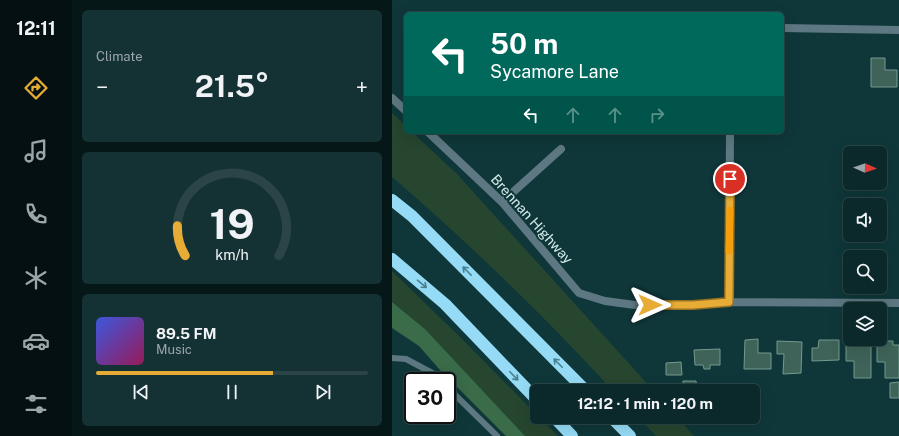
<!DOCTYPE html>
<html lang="en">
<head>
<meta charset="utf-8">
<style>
  :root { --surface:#0b292b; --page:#143133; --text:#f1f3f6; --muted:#9aa6a9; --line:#2b4547; --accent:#e6ac36 }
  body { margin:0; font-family:"Public Sans",sans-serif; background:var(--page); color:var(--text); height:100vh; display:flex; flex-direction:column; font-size:15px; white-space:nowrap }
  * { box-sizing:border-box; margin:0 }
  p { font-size:13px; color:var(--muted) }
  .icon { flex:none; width:22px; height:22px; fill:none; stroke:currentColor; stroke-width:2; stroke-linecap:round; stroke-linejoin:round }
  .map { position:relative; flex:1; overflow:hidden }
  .drawer { display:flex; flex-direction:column; gap:10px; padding:10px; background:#061718; width:320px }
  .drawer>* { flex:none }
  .hud { position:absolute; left:12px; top:12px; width:380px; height:122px; border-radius:6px; box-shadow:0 4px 16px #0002,0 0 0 1px var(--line); background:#00695c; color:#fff; overflow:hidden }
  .needle { width:26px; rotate:92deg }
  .fabs { position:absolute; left:451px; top:146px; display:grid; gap:8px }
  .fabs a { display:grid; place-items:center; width:44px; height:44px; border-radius:6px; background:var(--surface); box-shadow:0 4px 16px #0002,0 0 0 1px var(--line); font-size:20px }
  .speed { position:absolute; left:12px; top:372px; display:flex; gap:8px; font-size:20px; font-weight:700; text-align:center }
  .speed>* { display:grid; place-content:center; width:52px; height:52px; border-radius:50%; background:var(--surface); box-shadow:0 4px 16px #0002,0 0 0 1px var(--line); line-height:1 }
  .speed .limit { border:2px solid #111; border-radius:6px; background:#fff; color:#111 }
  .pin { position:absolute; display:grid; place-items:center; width:34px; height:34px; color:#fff; margin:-17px; border:2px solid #fff; border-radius:50%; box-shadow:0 1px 4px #0007 }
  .me { position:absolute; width:44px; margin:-22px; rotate:90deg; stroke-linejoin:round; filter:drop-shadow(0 0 3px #0008) }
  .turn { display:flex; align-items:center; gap:14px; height:84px; padding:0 20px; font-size:18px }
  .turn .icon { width:52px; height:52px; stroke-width:2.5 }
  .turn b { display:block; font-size:28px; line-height:34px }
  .lanes { display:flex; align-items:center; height:38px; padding:0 20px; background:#0003; justify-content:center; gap:20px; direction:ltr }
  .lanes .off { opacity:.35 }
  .big { font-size:30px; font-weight:700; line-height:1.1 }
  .drawer .tile { flex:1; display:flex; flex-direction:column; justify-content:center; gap:6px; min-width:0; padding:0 14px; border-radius:6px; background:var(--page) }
  .drawer .dial { align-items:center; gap:0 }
  .dial svg { height:104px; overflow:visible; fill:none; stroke:var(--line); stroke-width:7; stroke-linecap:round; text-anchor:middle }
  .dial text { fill:var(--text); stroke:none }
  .song { display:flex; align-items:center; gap:12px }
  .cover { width:48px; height:48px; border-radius:6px; background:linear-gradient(135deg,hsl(230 70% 55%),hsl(330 70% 35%)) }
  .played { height:4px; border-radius:2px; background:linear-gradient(90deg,var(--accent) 65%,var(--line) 65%) }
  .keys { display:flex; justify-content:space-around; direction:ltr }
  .heat { display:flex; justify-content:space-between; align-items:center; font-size:22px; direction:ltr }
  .trip { position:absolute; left:138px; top:384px; width:230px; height:40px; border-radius:6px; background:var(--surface); box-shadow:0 4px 16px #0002,0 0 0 1px var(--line); font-weight:700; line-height:40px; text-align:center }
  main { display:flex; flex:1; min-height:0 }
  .menu { display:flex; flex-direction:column; width:72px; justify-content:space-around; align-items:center; background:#041011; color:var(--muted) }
  .menu .icon { width:28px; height:28px }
  .menu .selected { color:var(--accent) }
  .menu b { font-size:18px; color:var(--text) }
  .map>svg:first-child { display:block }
  .green { fill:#26462f }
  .forest { fill:#3a6c49 }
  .building { fill:#3f6359; stroke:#759a90 }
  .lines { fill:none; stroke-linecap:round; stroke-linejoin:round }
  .lane { stroke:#5d7882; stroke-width:6 }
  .street { stroke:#5d7882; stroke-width:8 }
  .highway { stroke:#95dbf5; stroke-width:12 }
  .oneway { stroke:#4b818e }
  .route-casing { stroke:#967023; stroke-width:10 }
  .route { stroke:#e6ac36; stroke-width:7 }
  .slow { stroke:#f59e0b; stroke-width:7 }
  .labels { text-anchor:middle; stroke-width:4; stroke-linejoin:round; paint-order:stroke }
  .street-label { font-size:14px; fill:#d4e9ea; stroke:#0f3739 }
</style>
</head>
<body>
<main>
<nav class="menu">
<b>12:11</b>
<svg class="icon selected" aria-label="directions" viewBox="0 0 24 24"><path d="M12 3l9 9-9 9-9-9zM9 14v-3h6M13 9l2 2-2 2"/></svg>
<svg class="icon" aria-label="music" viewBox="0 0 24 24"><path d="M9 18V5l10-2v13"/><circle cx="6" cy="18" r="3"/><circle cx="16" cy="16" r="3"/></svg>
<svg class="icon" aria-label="phone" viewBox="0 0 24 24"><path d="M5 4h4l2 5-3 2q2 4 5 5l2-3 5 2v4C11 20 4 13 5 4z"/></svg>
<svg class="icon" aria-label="climate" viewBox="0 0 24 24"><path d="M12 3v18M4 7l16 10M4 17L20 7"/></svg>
<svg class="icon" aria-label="car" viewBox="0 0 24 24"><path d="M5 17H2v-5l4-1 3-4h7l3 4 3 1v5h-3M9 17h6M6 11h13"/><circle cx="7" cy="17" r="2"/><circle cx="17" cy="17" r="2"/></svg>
<svg class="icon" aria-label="filters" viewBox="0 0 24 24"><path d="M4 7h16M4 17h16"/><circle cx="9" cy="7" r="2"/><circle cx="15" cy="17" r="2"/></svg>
</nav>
<section class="drawer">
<div class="tile"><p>Climate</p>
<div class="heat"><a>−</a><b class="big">21.5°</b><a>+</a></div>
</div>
<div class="tile dial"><svg viewBox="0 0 100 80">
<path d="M14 69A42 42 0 1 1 86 69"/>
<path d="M14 69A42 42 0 0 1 8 46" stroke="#e6ac36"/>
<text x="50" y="56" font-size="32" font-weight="700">19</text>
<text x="50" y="72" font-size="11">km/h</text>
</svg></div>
<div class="tile">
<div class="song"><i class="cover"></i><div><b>89.5 FM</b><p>Music</p></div></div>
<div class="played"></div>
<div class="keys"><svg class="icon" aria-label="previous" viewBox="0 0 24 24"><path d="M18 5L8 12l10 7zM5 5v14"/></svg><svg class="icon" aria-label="pause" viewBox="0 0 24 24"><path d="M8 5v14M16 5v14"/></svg><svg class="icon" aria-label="next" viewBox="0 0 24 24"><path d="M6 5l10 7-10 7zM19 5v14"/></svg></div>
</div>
</section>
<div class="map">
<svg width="507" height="436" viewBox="0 0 507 436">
  <rect width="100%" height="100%" fill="#0f3739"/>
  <!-- green -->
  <path class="green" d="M0,113L14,126V132H20L65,174L262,391H221C152,316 78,244 0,177Z
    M0,271L69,338L145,415V417H147L166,436H133L33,329L0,302Z
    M246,417H285L302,436H264Z"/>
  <!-- forest -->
  <path class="forest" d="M0,302L33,329L133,436H114L48,370L27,346L0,328Z"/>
  <!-- building -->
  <path class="building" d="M479,58H493V70H505V87H479Z
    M366,339V353H379V369H352L353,340Z
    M427,340H447V360L420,361V348H426Z
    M385,341L410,342L409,373L391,374L392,354H385Z
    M454,341H470V345H479V378H462V361H454Z
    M485,341H501V345H507V378H493V362H485Z
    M328,349V365H318V369H312L311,365H303L302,350Z
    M289,362L290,375H274V363Z
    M291,381H304L305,391H291Z
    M507,382V398H498V383Z"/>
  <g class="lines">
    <!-- lane -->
    <path class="lane" d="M0,358L14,359L44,375L49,381
      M55,387L105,436"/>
    <!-- street -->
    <path class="street" d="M390,28L507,30
      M0,98L14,111
      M36,132L110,202L187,293L213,301L243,305H301L337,302L507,303
      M110,202L169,149
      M337,302L338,132"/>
    <!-- highway -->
    <path class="highway" d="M0,200L20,216L194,391
      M0,259L53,304L145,400
      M162,417L180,436
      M219,417L238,436"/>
  </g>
  <!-- one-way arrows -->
  <defs><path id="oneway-shaft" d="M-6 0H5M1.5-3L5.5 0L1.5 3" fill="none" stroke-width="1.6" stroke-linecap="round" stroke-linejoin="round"/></defs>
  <g class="oneway">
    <use href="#oneway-shaft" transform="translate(75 271) rotate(-135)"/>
    <use href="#oneway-shaft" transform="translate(30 284) rotate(40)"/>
    <use href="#oneway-shaft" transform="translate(166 363) rotate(-135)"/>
    <use href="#oneway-shaft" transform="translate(122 376) rotate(46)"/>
  </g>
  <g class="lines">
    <!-- route casing -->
    <g class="route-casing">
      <path id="route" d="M258,305H301L337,302L338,179"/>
    </g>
    <!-- route -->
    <use href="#route" class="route"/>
    <!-- slow -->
    <path class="slow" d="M337,251L338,210"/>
  </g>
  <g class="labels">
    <!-- street labels -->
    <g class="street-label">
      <text transform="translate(140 219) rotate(48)" y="5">Brennan Highway</text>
    </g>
  </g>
</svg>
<div class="fabs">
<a><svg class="needle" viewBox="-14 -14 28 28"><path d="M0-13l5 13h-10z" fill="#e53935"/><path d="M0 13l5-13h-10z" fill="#9aa6a9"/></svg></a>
<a><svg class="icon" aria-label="sound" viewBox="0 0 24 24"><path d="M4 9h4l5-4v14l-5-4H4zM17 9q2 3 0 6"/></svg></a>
<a><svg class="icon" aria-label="search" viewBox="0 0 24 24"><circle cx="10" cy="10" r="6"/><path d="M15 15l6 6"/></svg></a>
<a><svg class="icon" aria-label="layers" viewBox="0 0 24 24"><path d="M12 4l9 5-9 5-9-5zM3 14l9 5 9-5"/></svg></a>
</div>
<div class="speed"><div class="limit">30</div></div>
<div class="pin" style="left:338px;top:179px;background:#d93025"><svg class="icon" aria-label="arrive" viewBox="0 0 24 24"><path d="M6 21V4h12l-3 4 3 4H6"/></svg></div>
<svg class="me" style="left:258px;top:305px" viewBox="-20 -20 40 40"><path d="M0-17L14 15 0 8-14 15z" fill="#e6ac36" stroke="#fff" stroke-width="4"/></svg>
<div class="trip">12:12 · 1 min · 120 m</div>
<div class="hud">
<div class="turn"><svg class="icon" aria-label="left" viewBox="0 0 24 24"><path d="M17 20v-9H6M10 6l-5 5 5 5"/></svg><div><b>50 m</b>Sycamore Lane</div></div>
<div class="lanes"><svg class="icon" aria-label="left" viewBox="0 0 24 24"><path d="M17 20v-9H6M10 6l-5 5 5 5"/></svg><svg class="icon off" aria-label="ahead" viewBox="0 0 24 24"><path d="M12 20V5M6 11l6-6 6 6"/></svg><svg class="icon off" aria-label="ahead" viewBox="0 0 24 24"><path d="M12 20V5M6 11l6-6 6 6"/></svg><svg class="icon off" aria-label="right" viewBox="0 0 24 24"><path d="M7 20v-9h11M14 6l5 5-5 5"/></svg></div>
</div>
</div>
</main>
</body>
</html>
